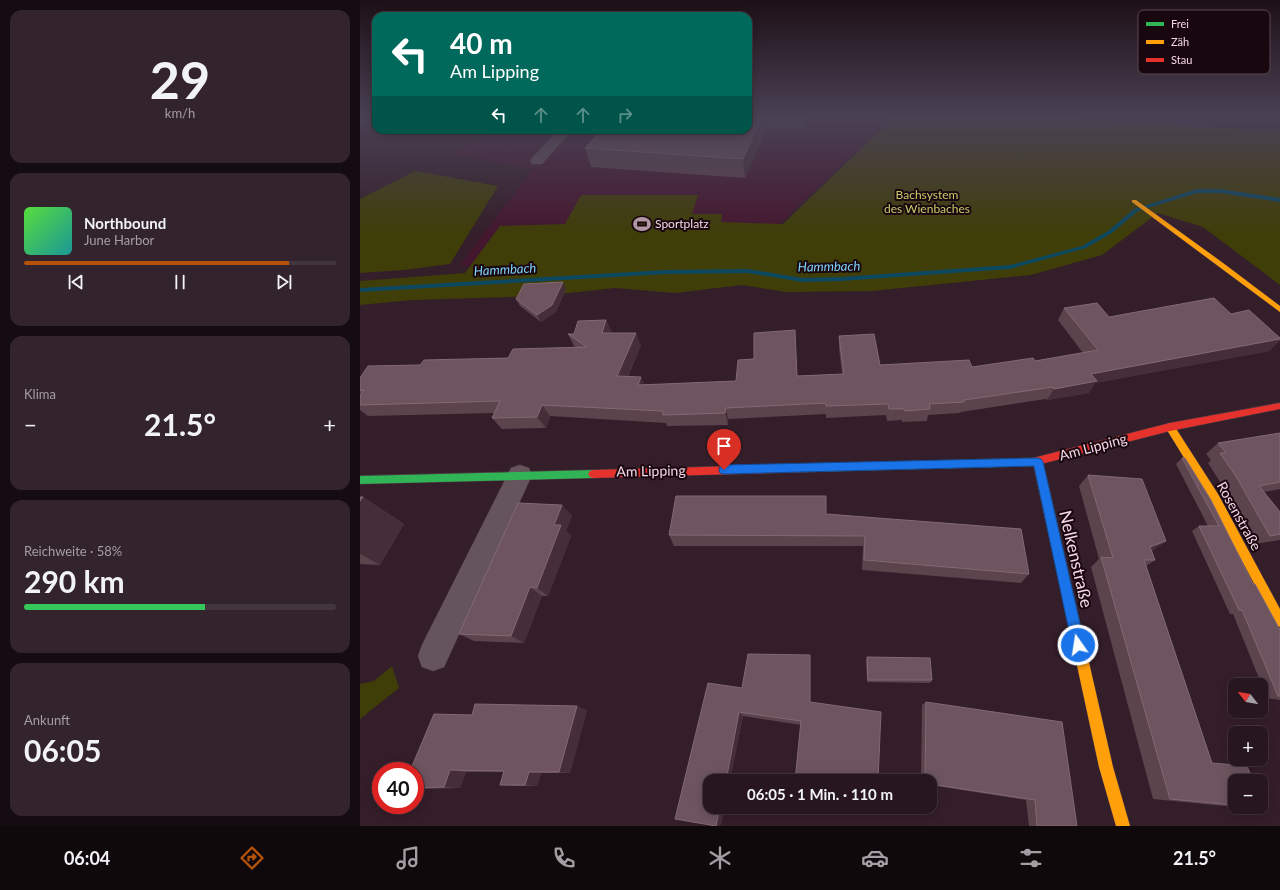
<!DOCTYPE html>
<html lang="de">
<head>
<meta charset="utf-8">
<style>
  :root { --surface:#27161f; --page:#33232c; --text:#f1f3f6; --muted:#a49fa4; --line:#43353d; --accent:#b45309 }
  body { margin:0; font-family:Lato,sans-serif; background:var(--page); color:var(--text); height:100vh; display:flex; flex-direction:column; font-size:15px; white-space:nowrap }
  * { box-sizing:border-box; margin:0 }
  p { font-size:13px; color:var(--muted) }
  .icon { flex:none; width:22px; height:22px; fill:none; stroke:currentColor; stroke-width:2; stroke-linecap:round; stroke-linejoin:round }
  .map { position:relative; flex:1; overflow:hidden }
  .panel { display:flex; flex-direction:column; gap:10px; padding:10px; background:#150c11; width:360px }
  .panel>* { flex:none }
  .top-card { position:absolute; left:12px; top:12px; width:380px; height:122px; border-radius:12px; box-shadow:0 2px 10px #0003,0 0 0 1px var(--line); background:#00695c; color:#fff; overflow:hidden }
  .needle { width:26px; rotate:301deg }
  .tools { position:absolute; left:868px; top:678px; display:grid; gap:8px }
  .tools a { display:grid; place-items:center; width:40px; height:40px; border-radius:8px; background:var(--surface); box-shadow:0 2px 10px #0003,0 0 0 1px var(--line); font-size:20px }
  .speed { position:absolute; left:12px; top:762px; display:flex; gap:8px; font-size:20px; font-weight:700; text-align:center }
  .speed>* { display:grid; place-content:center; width:52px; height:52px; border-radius:50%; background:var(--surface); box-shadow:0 2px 10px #0003,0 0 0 1px var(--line); line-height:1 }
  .speed .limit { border:6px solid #d22; background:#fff; color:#111 }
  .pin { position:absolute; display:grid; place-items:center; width:34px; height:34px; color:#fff; margin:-41px -17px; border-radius:50% 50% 50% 0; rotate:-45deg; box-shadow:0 0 4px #0007 }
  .pin .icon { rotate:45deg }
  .me { position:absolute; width:44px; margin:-22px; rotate:347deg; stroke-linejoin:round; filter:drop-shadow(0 0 3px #0008) }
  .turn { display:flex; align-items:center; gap:14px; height:84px; padding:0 12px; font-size:18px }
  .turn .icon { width:52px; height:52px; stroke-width:2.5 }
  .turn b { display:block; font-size:28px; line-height:34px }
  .lanes { display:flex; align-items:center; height:38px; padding:0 12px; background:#0003; justify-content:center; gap:20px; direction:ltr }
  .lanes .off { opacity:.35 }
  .big { font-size:30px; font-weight:700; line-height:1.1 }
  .panel .card { flex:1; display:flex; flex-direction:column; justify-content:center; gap:6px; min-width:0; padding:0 14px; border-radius:12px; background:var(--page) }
  .panel .dial { align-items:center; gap:0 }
  .dial b { font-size:52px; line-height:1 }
  .song { display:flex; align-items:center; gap:12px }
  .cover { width:48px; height:48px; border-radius:6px; background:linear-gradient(135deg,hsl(110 70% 55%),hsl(180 70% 35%)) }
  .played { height:4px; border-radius:2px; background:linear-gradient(90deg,var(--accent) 85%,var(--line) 85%) }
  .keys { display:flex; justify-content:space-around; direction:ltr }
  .heat { display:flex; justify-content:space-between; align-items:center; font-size:22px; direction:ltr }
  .charge { height:6px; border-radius:3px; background:linear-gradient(90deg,#34c759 58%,var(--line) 0) }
  .trip { position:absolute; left:343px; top:774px; width:234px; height:40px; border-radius:12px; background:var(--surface); box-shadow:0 2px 10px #0003,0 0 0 1px var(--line); font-weight:700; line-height:40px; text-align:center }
  .dock { display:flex; height:64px; justify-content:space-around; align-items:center; background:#10090c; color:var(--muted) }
  .dock .icon { width:28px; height:28px }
  .dock .current { color:var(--accent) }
  .dock b { font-size:18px; color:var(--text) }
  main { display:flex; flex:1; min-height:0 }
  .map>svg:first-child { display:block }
  .built { fill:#44172f }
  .green { fill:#3f3d08 }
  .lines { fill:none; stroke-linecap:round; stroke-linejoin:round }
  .stream { fill:#0d4861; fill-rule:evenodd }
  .street-casing { stroke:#4e3b44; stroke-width:1 }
  .fast-casing { stroke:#4e3b44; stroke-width:1 }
  .slow-casing { stroke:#4e3b44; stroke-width:1 }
  .jam-casing { stroke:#4e3b44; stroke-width:1 }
  .street { fill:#65545c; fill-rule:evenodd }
  .fast { fill:#30b455; fill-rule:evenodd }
  .slow { fill:#ff9f0a; fill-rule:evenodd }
  .jam { fill:#e5322d; fill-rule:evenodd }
  .wall { fill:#5c444d }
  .shaded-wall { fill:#452e38 }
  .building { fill:#6d545e; stroke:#826973 }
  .route { fill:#1a73e8; stroke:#114b97 }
  .labels { text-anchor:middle; stroke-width:4; stroke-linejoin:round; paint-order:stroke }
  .far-park-label { font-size:12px; fill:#c6cb67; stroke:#190710 }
  .far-poi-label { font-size:12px; fill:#f5d8e4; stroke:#190710; text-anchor:start }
  .far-water-label { font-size:13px; font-style:italic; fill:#7fd1fa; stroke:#190710 }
  .street-label { font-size:14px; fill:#f5d8e4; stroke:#190710 }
  .near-street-label { font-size:17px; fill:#f5d8e4; stroke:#190710 }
  .key { fill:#190710; stroke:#5b4650; stroke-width:1 }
  .key-label { font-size:11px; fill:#f5d8e4 }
</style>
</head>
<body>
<main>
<section class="panel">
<div class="card dial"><b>29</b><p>km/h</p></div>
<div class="card">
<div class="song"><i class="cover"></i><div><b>Northbound</b><p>June Harbor</p></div></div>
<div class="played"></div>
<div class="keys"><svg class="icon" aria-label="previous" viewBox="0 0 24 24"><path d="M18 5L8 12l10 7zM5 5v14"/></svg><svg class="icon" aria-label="pause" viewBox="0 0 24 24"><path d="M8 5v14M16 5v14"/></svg><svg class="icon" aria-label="next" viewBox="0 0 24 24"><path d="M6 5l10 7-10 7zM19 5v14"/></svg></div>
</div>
<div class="card"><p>Klima</p>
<div class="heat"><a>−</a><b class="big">21.5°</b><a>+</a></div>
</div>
<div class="card"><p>Reichweite · 58%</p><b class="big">290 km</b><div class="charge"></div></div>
<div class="card"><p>Ankunft</p><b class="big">06:05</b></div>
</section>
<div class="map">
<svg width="920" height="826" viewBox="0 0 920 826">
  <rect width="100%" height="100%" fill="#341e29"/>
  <!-- built -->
  <path class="built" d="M388,118H529L384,259L128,267L100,265L173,169L90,154L138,130H388Z"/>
  <!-- green -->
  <path class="green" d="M533,118H696L920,131V285L843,227L798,213L742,255L671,275L512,291L426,292L382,285L315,293L255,288L181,296L53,300L0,305V281L105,273L140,226L205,224L221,195H338L332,214H362L361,222L423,224Z
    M55,171L138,186L90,264L44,270L0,273V199Z
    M32,666L39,688L1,718L0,721V684L14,681Z"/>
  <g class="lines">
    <!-- stream -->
    <path class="stream" d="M837,189H860L920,198V202L860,193H837L778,211L752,233L726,248L650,269L481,281L442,282L388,273L306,274L0,292V288L306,270L388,269L442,278L481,277L650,265L722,246L748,231L774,209Z"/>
    <!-- street casing -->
    <g class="street-casing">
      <path id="street" d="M199,130H212L182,164H172L170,161L172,158Z
        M160,465L169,468L172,475L84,667L73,671L62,667L58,656L62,645L151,468Z"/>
    </g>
    <!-- fast casing -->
    <g class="fast-casing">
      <path id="fast" d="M673,458L676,459L678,462L676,465L673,466L446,472L443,471L441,468L443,465L446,464Z
        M233,470L236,471L238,474L236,477L233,478L0,484V476Z"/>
    </g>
    <!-- slow casing -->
    <g class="slow-casing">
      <path id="slow" d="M772,200H776L863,263L920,306V312L772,202Z
        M810,423L813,424L858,494L920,609V627L916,625L850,500L807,430L805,427L807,424Z
        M678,458L681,459L683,462L753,767L770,826H756L739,767L673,462L675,459Z"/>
    </g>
    <!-- jam casing -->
    <g class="jam-casing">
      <path id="jam" d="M920,403V409L810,431L673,466L670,465L668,462L670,459L673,458L810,423Z
        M446,464L449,465L451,468L449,471L446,472L233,478L230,477L228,474L230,471L233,470Z"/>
    </g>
    <!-- street -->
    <use href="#street" class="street"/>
    <!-- fast -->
    <use href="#fast" class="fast"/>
    <!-- slow -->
    <use href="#slow" class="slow"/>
    <!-- jam -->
    <use href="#jam" class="jam"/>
  </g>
  <!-- wall -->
  <path class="wall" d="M388,118H447L443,129L407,127L385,178L231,167L225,148Z
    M206,289L196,312L181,322L160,306L156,299Z
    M704,308L749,317L871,314L920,338V340L909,351L735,383L729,393L687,400L686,399L601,412L600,413L568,415L567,421L542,422V420L527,421L526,415L466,418V414L368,419V425L307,426L306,423L190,416L186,428L142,429L132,418L134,413L8,416L0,410V378L60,365L148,358L216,347L214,346L208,334H214L246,320L252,333L281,345L268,377L284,385L376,381L437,376L482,374L479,348V336L520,365L612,367L675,361L723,353L698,320Z
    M920,433V489L904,492L920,512V540L895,544L864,488L848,463L851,460L846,454L858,443Z
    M822,458L893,584L919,628L920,629V700L907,698L873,614H870L832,531L839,526H848L816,464Z
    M728,475L806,541L792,551L795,560L786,566L852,763L875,781V807L793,799L731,567L739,559L719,486Z
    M0,497H3L44,524L20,565L0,564Z
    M466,514L669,574L661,583L502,570L503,546H314L309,535Z
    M212,515L206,531L211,536L188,596H182L164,643L114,641L99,634Z
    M450,655V702L441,725L383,716L361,825L355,826L382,688Z
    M507,657L572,680L570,683L507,682L506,661Z
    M566,702L717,826H669L666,800L570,785V781H561L562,705Z
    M227,710L210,773H181L177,786H154L140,785L144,772H106L100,788L55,789V771L112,715Z"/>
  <!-- shaded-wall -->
  <path class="shaded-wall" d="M401,118H406L407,127L385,178L383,159Z
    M443,118H447L443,129Z
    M203,282L206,289L196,312L181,322L177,315Z
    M246,320L252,332L248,345L242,333Z
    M276,333L281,345L263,388L257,376Z
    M920,339V340L909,351L735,383L729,393L687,400L694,389L731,374Z
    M281,377L286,389L278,385Z
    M182,405L190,416L186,428L177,417Z
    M366,408L368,419V425L365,413Z
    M3,497L44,524L20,565L0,554V501Z
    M202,505L212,515L206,531L211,536L188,596L177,588L194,525Z
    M806,541L793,550L778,556L790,547Z
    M170,587L182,596L164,643L151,636Z
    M450,655L451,661L450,706Z
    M217,706L227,710L210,773L199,772Z
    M379,712L383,716L370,781H366Z
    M90,770L106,772L100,788L84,787Z
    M169,772L181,773L177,786L165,785Z
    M360,807H365L361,825L356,826Z"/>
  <!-- building -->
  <path class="building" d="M388,118H401L383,159L225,148L241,130H388Z
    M203,282L192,305L177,315L156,299L164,284Z
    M854,298L871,314L889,310L920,338V339L731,374L737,381L694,389L693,387L604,400V402L569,404L570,409L545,411L544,409H529L528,404L466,406V403L366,408L365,413L303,415V411L182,405L177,417L132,418L140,401L0,405V396L4,390L0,391V378L8,366L60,365L64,360L148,358L153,349L227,347L208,334H214L218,321L246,320L242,333H276L257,376L281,377L278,385L376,381L378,360L394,359V333L435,330L437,376L484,374L479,336L514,334L520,365L609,360L612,367L673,358L675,361L738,350L704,308L737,303L749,317Z
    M920,433V482L899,486L920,512V534L910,536L877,478L860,453H866L858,443Z
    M822,458H825L851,500L893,584H895L919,628L920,629V696H918L882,610H879L839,526H859Z
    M728,475L782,479L806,541L790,547L795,560H784L852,763L887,766L893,781H875V805L810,799L741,557L753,558Z
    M316,496H466V514L661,529L669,574L504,560L505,536L309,535Z
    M0,497H3L0,501Z
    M158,503L202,505L194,525H201L177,588L170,587L151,636L99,634Z
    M388,654L450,655V702L521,712L518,781H435L441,721L379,712L366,781H350V807H360L356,826L315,819L348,683L382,688Z
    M507,657L570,658L572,680H508Z
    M566,702L702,722L717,826H677L675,800L570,784V781H565Z
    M115,704L217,706L199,772H169L165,785H140L144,771L90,770L84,787L55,788V771H50L74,714L112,715Z"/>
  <!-- sky -->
  <linearGradient id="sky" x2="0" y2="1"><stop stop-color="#1d1017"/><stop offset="0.5" stop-color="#4a4154"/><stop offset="1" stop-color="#4a4154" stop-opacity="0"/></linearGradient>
  <rect width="920" height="234" fill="url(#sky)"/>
  <!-- route -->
  <path class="route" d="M678,458L681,459L683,462L725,645L723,649L718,651L714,649L712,645L674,466L364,474L360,473L359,470L360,467L364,465Z"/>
  <!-- icons -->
  <defs>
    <g id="stadium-bare" transform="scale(1.38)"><path d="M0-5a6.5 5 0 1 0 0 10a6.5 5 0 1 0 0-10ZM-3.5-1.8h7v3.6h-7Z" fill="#b197a3" stroke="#190710" stroke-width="2.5" paint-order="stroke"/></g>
  </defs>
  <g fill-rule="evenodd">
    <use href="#stadium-bare" x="282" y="224"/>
  </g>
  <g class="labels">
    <!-- far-park labels -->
    <g class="far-park-label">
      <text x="567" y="199">Bachsystem<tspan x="567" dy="14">des Wienbaches</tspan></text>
    </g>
    <!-- far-poi labels -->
    <g class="far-poi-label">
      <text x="295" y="228">Sportplatz</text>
    </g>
    <!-- far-water labels -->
    <g class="far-water-label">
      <text transform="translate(469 266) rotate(-1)" y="5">Hammbach</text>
      <text transform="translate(145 269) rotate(-3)" y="5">Hammbach</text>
    </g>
    <!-- street labels -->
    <g class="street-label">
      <text transform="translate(733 447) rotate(-15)" y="5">Am Lipping</text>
      <text transform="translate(291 471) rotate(-1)" y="5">Am Lipping</text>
      <text transform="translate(879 516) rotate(61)" y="5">Rosenstraße</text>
    </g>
    <!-- near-street labels -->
    <g class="near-street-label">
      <text transform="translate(716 559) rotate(77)" y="6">Nelkenstraße</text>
    </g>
  </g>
  <!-- legend -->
  <rect x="778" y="10" width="132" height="64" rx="6" class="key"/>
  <rect x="786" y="22" width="18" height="4" fill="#30b455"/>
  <rect x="786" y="40" width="18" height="4" fill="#ff9f0a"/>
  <rect x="786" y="58" width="18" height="4" fill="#e5322d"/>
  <g class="key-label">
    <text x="811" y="28">Frei</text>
    <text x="811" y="46">Zäh</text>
    <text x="811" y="64">Stau</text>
  </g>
</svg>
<div class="tools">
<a><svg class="needle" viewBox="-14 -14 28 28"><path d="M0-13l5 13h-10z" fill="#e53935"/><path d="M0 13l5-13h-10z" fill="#a49fa4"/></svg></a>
<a>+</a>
<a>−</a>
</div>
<div class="speed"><div class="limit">40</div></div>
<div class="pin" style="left:364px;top:470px;background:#d93025"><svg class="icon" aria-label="arrive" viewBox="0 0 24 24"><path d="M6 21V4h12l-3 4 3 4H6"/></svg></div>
<svg class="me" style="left:718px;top:645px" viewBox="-20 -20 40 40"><circle r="17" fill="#1a73e8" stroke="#fff" stroke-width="3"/><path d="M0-11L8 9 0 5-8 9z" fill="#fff"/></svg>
<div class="trip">06:05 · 1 Min. · 110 m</div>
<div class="top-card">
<div class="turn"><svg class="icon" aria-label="left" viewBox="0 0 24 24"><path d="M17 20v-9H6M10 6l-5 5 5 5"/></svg><div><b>40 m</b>Am Lipping</div></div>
<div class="lanes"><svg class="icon" aria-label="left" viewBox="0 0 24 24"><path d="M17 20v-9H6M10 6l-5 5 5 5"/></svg><svg class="icon off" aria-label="ahead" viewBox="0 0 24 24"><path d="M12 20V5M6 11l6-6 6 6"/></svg><svg class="icon off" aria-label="ahead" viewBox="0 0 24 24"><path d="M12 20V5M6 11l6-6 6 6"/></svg><svg class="icon off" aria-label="right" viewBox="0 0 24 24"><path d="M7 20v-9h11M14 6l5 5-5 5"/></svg></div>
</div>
</div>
</main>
<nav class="dock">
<b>06:04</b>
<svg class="icon current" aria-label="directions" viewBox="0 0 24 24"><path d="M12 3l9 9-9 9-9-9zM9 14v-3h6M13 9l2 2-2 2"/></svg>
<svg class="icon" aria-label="music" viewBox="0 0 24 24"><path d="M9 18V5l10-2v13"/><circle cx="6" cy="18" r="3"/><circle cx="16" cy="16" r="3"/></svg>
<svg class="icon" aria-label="phone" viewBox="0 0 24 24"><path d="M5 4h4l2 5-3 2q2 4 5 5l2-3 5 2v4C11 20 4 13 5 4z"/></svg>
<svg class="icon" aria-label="climate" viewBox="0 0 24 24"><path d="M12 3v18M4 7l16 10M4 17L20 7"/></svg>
<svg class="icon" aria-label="car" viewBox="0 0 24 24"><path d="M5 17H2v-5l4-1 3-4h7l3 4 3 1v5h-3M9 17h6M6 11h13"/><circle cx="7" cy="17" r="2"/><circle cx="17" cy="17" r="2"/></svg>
<svg class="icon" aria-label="filters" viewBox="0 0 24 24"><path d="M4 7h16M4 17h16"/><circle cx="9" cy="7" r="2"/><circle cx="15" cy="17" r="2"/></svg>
<b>21.5°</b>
</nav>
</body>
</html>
